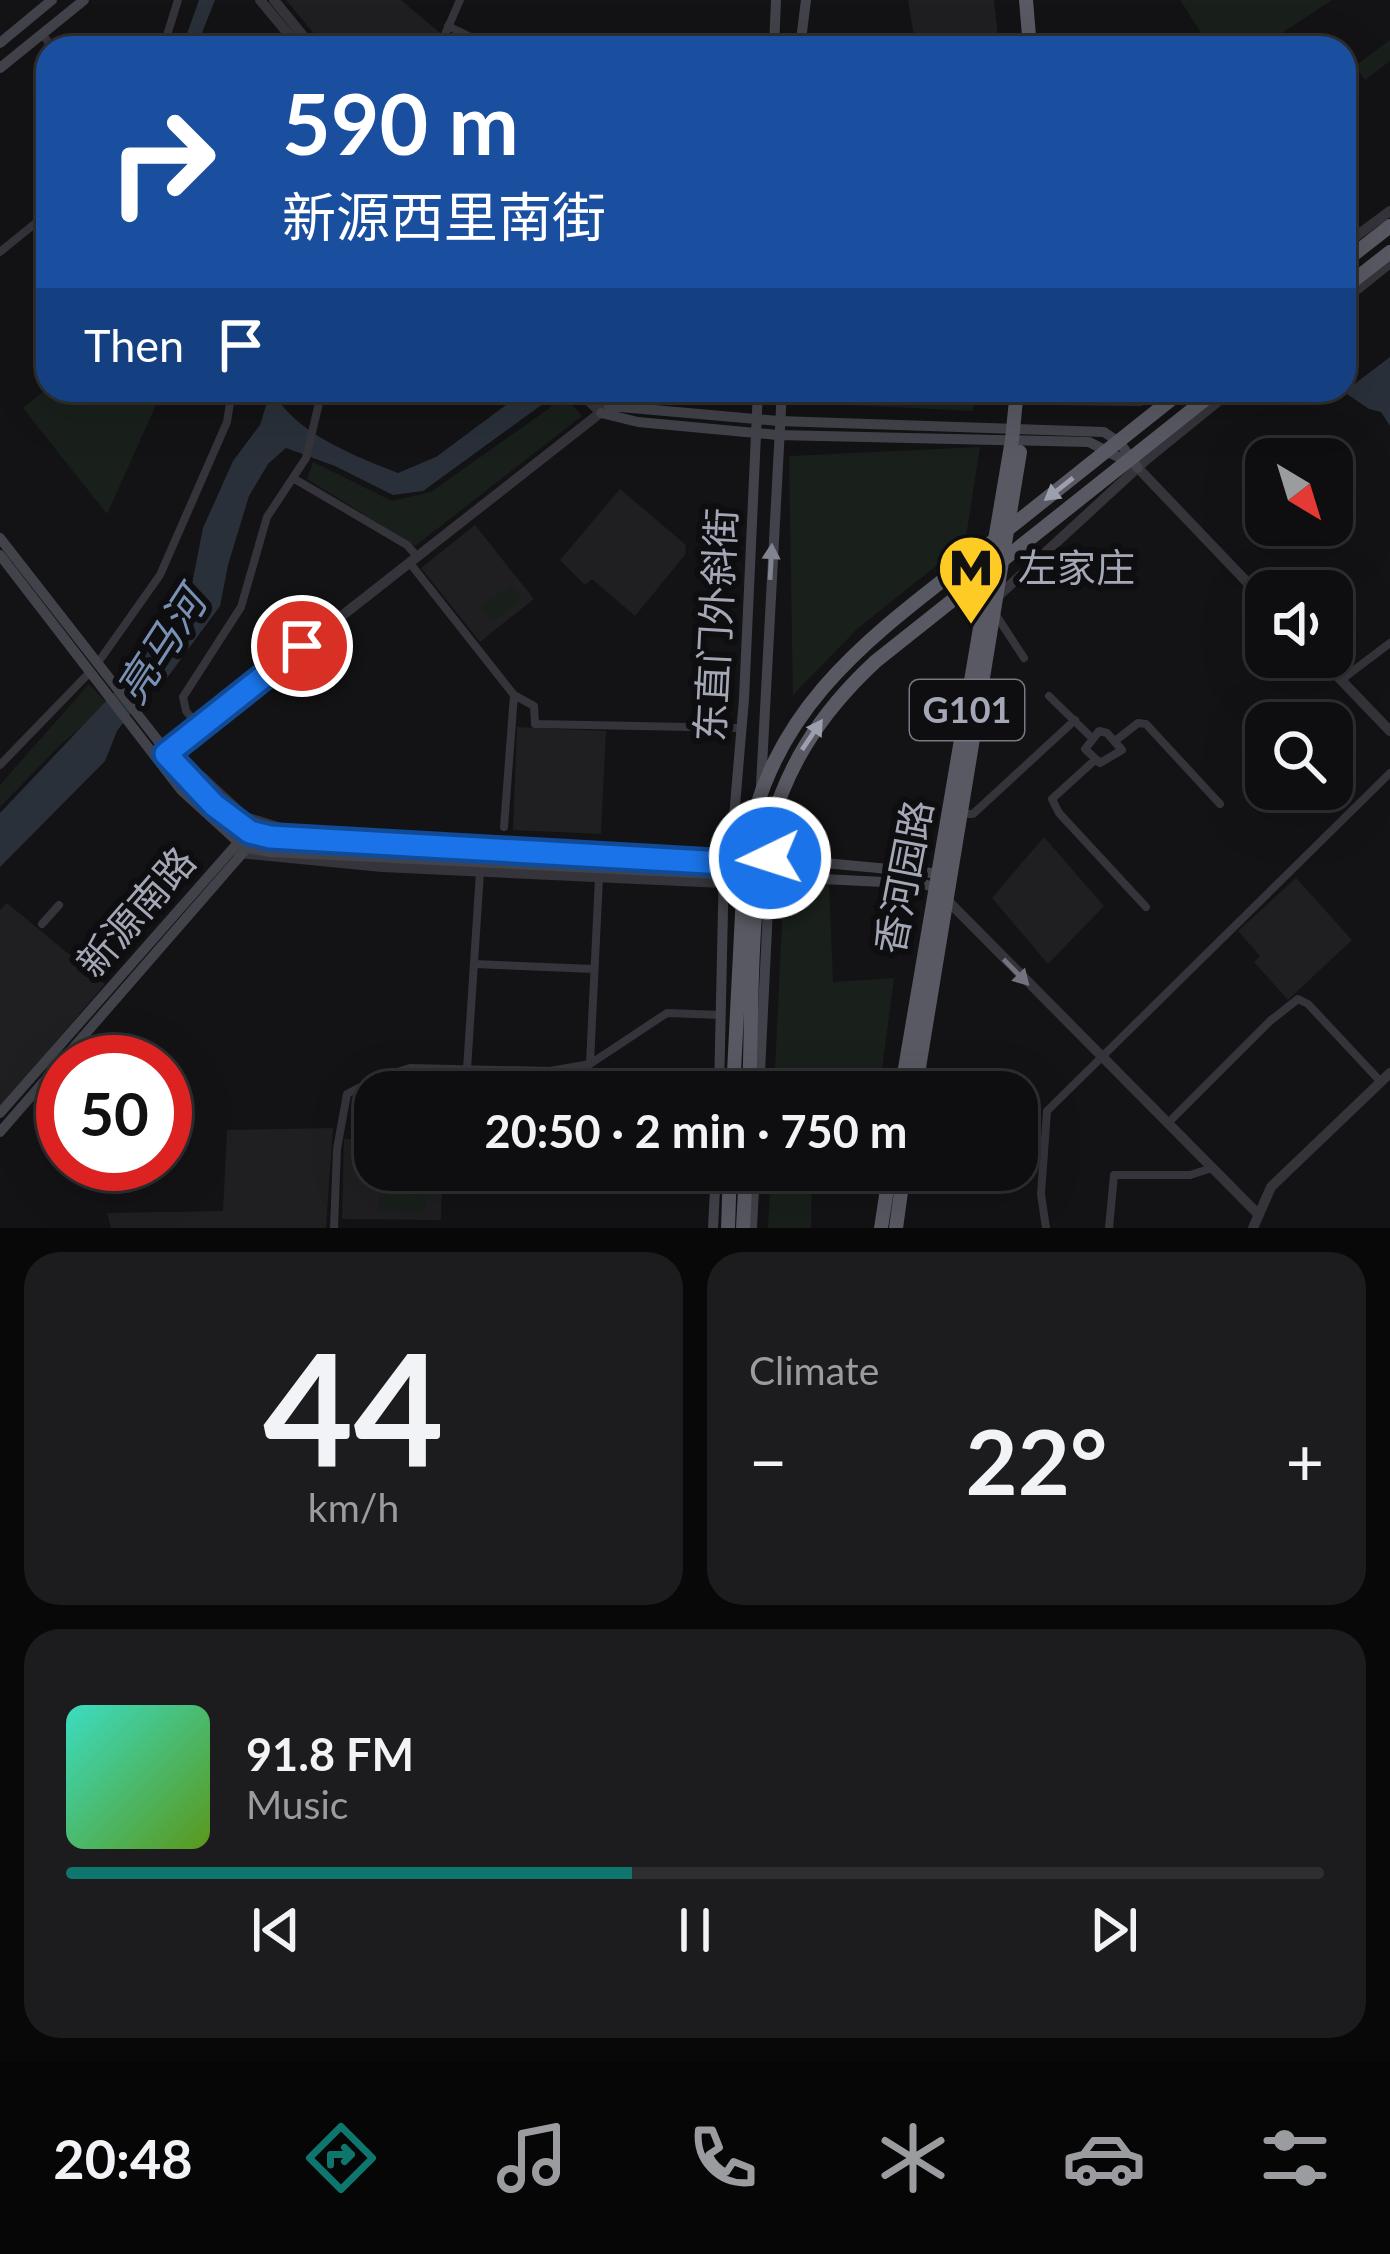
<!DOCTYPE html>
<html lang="en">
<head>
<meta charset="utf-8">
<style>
  :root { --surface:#0e0e10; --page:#1c1c1e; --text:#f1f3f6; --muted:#9b9c9f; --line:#2e2e30; --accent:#0f766e }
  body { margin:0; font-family:Lato,"Noto Sans SC",sans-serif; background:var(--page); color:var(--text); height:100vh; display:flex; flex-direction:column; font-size:45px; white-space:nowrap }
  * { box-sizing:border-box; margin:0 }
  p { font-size:39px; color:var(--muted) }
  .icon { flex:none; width:66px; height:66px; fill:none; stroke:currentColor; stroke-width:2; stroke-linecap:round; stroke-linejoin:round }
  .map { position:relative; height:1228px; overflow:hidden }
  .side { display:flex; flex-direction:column; gap:24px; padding:24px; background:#080809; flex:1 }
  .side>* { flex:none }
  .banner { position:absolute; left:36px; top:36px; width:1320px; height:366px; border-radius:36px; box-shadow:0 12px 48px #0002,0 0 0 3px var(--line); background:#1a4fa0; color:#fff; overflow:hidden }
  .needle { width:78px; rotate:142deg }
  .tools { position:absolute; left:1245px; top:438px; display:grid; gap:24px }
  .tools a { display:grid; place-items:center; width:108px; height:108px; border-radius:24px; background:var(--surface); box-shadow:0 12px 48px #0002,0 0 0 3px var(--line); font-size:60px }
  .speed { position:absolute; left:36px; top:1035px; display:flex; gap:24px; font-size:60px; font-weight:700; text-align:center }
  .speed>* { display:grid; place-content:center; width:156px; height:156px; border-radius:50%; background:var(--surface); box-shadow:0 12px 48px #0002,0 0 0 3px var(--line); line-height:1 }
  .speed .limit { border:18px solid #d22; background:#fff; color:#111 }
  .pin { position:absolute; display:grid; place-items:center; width:102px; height:102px; color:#fff; margin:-51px; border:6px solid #fff; border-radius:50%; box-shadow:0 3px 12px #0007 }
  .me { position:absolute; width:132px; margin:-66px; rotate:266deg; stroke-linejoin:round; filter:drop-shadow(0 0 9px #0008) }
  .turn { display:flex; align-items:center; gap:42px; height:252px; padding:0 48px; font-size:54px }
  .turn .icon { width:156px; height:156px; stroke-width:2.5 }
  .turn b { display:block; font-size:84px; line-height:102px }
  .then { display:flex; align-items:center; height:114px; padding:0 48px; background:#0003; gap:24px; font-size:45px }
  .big { font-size:90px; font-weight:700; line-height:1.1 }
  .side .widget { flex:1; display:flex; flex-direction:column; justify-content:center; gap:18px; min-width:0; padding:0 42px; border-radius:36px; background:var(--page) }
  .side .dial { align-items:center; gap:0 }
  .dial b { font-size:156px; line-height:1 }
  .song { display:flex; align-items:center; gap:36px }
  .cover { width:144px; height:144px; border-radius:18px; background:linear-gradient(135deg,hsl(170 70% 55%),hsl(90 70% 35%)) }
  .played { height:12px; border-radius:6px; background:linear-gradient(90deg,var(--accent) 45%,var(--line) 45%) }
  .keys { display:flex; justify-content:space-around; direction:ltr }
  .heat { display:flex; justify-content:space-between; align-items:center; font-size:66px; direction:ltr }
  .side .tiles { flex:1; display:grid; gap:24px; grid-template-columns:1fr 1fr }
  .widget:last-child { grid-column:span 2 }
  .trip { position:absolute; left:354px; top:1071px; width:684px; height:120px; border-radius:36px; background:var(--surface); box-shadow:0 12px 48px #0002,0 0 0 3px var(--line); font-weight:700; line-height:120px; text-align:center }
  .menu { display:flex; height:192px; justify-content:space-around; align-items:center; background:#060606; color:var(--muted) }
  .menu .icon { width:84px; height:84px }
  .menu .current { color:var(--accent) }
  .menu b { font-size:54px; color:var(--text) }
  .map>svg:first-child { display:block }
  .built { fill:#1f1f22 }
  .green { fill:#19201b }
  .water { fill:#293039 }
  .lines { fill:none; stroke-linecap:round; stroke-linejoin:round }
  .minor { stroke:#34343a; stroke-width:8 }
  .tertiary { stroke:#34343a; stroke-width:10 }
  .secondary { stroke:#42434a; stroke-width:10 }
  .trunk { stroke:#585962; stroke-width:14 }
  .trunk-bridge { stroke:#585962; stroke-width:14 }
  .oneway { fill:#9c9fae }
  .oneway2 { fill:#828490 }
  .oneway3 { fill:#72737e }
  .route-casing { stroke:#114b97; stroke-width:30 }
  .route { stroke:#1a73e8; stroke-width:21 }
  .labels { text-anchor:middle; stroke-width:12; stroke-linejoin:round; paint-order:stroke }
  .shield { fill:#0e0e10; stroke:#777984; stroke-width:3 }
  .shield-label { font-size:36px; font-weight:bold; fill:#a4a7b6 }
  .poi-label { font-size:39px; fill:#a4a7b6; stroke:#0e0e10; text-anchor:start }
  .street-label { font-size:39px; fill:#a4a7b6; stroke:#0e0e10 }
  .water-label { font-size:42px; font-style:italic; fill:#7891b4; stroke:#0e0e10 }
</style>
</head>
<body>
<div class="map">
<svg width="1390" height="1228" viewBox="0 0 1390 1228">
  <rect width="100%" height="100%" fill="#131315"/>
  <!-- built -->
  <path class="built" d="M286,0H401L440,33L435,48H326Z
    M908,0H994L998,36L964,43L914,36Z
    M620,489L686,545L685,555L635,616L592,579L585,585L560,560Z
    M475,525L534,599L480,642L421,568Z
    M517,727L606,731L601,834L513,830Z
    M1044,837L1104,906L1048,964L992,898Z
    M1296,878L1352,940L1288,1000L1254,962L1260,956L1238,931Z
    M7,903L105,984L0,1107V910Z
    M333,1128L326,1228H111L107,1213L223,1211L227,1130Z
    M344,1139H375V1170H442L441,1220L342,1219Z"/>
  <!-- green -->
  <path class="green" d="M1180,0H1332L1259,48H1211Z
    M1390,40V61L1365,80L1355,66Z
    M48,388L145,390L156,405L107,514L23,408Z
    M620,390H632L735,394L731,399L617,395Z
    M565,397L582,416L415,546L307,479L313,462L392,501L431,492Z
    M808,397L966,403L974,405L973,411L809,403Z
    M980,447L965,543L858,628L793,695L789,456Z
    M511,585L522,599L491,622L480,608Z
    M89,684L108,704L59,746L0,807V785Z
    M784,881L829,884L833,982L894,978L879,1092H774Z
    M380,1170H426L425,1211L379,1209Z
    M771,1170H812L811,1228H768Z"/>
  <!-- water -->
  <path class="water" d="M199,0H215L196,48H182Z
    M1390,357V426L1381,412L1369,409L1344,392Z
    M262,390H272C294,433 355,456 398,473L436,457L526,390H573L551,398L423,491L393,495L335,466L286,448L268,464L249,496L228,565L220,606L164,682L143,697L117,731L105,761L0,867V813L126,680L190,594L203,528L233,461L260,425L266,406Z
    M1042,390L1051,394L1149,397L1152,390H1182L1141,406L1056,405L1042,401Z"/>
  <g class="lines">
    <!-- minor -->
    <path class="minor" d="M448,26L493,48
      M42,34L53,48
      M163,48L178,0
      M439,48L460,0
      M740,48L774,45
      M0,252L48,213
      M1049,390L1051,394C1084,398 1116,399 1149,397L1152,390
      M293,478L407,545L416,555
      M409,562L514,695L534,706L535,724L741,728
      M994,612L1024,658
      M97,664L160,575L227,422L232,390
      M1341,680L1390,643
      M1049,696L1093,739L1085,749L1100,763L1122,750L1107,733L1099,731L1093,739
      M199,727L186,711L183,697L241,607L267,517L306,458L322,390
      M1115,741L1138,723L1146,724L1220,804
      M1096,759L1052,799L1059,813L1146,907
      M0,765L90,672
      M962,814H973L1075,720
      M504,827L514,695
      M42,924L59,905
      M474,964L594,969
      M590,1063L599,877
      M467,1069L480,872
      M1168,1123L1270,1021L1298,999L1308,1004L1381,1082
      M334,1228L337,1149L347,1094L378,1078L410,1068L550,1071L590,1064L667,1013L721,1015
      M1046,1228L1041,1194L1047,1111L1390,773
      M1109,1228L1114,1175H1190L1212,1168"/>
    <!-- tertiary -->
    <path class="tertiary" d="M260,0L300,48
      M274,0L313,48
      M1344,245L1390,211
      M1344,300L1390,263
      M578,390L601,413
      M589,390L609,406L166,754L201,776L245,817L294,832L727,854
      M1138,468L1266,602
      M996,598L1147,459L1232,390
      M1319,657L1390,731
      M239,853L382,867L723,883
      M946,899L1257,1213
      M1253,1228L1271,1187L1390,1073"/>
    <!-- secondary -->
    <path class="secondary" d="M0,43L52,0
      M774,48L776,0
      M800,48L806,0
      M0,68L84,0
      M609,406L779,421L1104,432L1120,443L1138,468
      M601,413L638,422L778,435L1089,442L1130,463
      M0,538L191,783L250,832L295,841L724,863L770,858L943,874
      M0,555L181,790L237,841L247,848L270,852L924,884L936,888
      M766,843L760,804L782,390
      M719,1092L724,863L733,829L744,699L758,390
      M759,1092L770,868
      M0,1113L243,837
      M0,1132L247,848L248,841
      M713,1228L716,1170
      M752,1228L755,1170"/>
    <!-- trunk -->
    <path class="trunk" d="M1026,0L1030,48
      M1344,262L1390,226
      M1344,288L1390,252
      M901,1092L1012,440L1017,390
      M915,1092L1020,452
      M728,1228L730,1170
      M743,1228L746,1170
      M881,1228L890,1170
      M896,1228L904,1170"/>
    <!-- trunk-bridge -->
    <path class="trunk-bridge" d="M733,1092L745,854C772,701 875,634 988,545C1053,493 1118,442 1183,390
      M749,1092C756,918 736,790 876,661L1217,390"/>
  </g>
  <!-- one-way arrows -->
  <defs><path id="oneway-solid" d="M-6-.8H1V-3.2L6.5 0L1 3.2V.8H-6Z" transform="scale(3)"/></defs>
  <g class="oneway">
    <use href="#oneway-solid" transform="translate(1059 489) rotate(142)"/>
    <use href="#oneway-solid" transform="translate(812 735) rotate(-56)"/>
  </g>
  <use class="oneway2" href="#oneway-solid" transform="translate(771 562) rotate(-87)"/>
  <use class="oneway3" href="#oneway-solid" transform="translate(1016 972) rotate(46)"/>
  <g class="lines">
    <!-- route casing -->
    <g class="route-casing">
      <path id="route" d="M302,646L166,754L214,805L250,832L270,837L724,863L770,858"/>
    </g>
    <!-- route -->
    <use href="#route" class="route"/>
  </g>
  <!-- icons -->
  <defs>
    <g id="metro-pin" transform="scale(3.45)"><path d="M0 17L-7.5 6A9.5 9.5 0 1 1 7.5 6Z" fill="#fdcb23" stroke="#0e0e10"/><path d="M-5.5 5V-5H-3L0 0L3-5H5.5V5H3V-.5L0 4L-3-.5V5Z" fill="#111"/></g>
  </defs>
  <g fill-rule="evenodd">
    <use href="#metro-pin" x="971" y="568"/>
  </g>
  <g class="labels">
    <!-- shield labels -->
    <rect class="shield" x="910" y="680" width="114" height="60" rx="9"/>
    <g class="shield-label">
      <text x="967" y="723">G101</text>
    </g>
    <!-- poi labels -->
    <g class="poi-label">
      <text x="1018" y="582">左家庄</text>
    </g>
    <!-- street labels -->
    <g class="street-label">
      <text transform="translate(716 625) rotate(-87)" y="14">东直门外斜街</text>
      <text transform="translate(904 877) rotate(-79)" y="14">香河园路</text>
      <text transform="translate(136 912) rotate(-49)" y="14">新源南路</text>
    </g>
    <!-- water labels -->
    <g class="water-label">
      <text transform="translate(161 646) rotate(-57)" y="15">亮马河</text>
    </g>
  </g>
</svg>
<div class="tools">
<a><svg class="needle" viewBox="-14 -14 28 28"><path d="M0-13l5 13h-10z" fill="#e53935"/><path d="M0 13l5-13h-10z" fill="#9b9c9f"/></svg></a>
<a><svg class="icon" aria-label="sound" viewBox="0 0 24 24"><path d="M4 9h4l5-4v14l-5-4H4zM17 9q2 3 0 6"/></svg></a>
<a><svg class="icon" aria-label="search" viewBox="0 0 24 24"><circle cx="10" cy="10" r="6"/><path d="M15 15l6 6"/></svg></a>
</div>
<div class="speed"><div class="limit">50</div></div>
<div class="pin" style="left:302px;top:646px;background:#d93025"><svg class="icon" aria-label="arrive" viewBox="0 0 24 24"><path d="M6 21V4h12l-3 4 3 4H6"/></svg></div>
<svg class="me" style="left:770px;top:858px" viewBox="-20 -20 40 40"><circle r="17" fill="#1a73e8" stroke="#fff" stroke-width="3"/><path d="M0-11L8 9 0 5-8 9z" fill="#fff"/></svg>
<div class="trip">20:50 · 2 min · 750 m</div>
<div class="banner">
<div class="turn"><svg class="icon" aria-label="right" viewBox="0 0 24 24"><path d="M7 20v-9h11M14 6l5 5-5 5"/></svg><div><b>590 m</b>新源西里南街</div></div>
<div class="then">Then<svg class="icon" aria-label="arrive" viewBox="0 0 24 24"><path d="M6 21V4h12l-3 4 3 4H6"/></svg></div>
</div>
</div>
<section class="side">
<div class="tiles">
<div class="widget dial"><b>44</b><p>km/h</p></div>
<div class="widget"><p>Climate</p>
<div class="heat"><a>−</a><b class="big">22°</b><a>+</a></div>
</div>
<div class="widget">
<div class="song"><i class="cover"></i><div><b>91.8 FM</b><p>Music</p></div></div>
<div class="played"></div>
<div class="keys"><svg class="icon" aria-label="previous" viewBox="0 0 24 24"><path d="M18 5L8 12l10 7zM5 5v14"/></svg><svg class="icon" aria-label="pause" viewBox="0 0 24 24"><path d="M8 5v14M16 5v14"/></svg><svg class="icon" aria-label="next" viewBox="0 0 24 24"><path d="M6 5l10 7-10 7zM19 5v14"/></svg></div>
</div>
</div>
</section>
<nav class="menu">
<b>20:48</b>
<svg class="icon current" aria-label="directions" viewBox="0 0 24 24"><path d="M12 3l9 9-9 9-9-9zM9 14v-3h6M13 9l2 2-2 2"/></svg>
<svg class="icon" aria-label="music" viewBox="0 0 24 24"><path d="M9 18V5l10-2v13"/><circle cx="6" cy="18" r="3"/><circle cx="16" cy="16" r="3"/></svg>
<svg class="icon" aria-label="phone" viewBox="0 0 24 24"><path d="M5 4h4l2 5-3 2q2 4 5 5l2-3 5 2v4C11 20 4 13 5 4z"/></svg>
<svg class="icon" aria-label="climate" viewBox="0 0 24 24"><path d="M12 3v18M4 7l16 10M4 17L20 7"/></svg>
<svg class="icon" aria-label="car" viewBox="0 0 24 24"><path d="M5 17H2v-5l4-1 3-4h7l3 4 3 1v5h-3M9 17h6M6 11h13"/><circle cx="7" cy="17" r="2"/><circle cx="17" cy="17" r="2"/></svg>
<svg class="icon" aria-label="filters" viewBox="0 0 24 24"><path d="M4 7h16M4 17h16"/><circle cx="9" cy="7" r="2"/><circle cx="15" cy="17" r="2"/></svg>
</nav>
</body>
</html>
